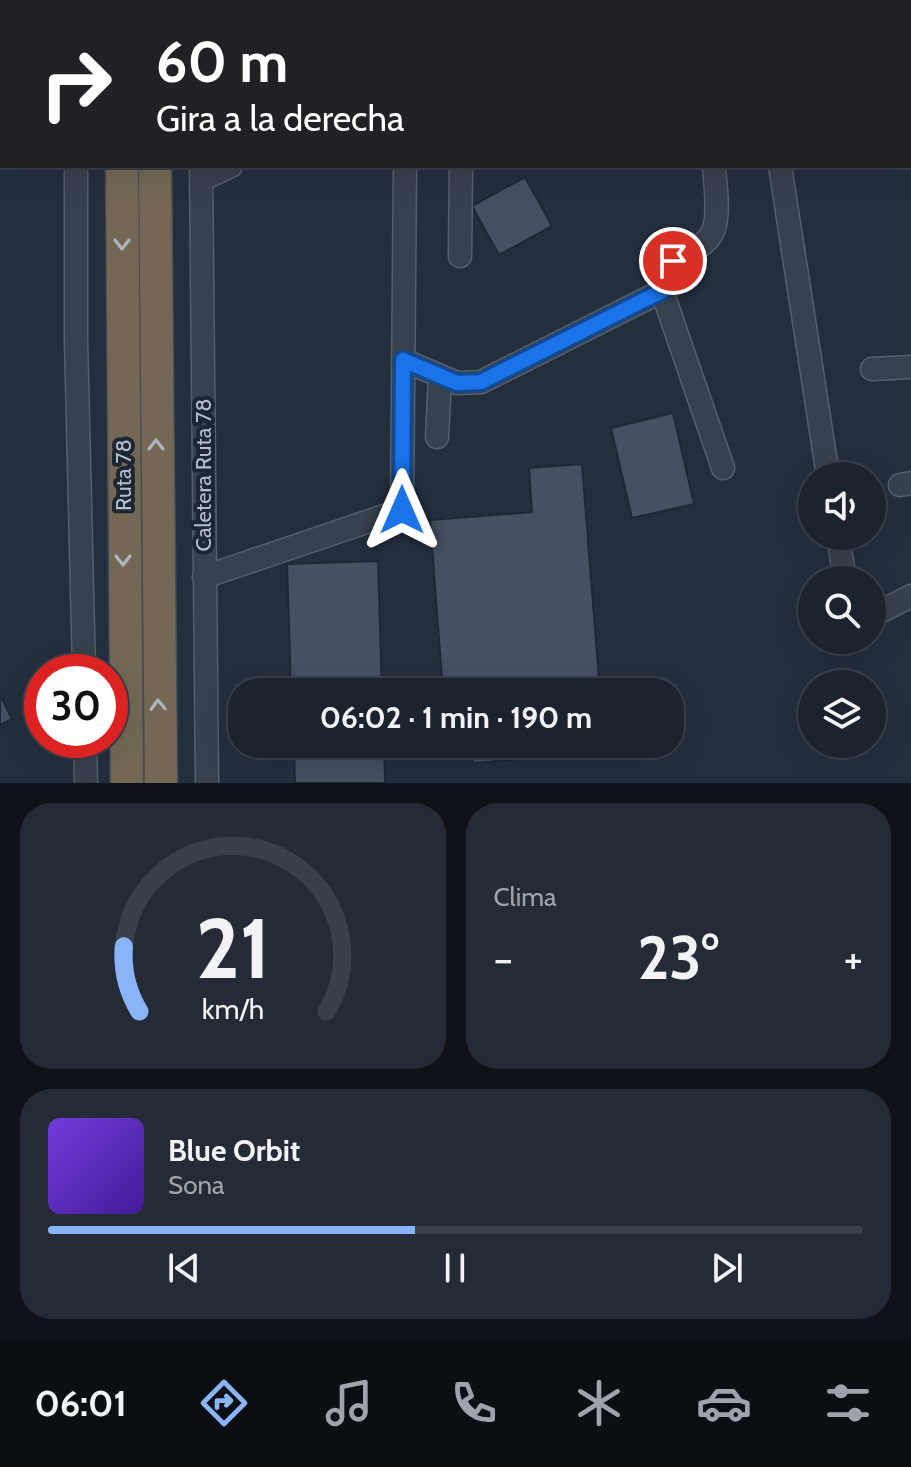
<!DOCTYPE html>
<html lang="es">
<head>
<meta charset="utf-8">
<style>
  :root { --surface:#1b232e; --page:#242b36; --text:#f1f3f6; --muted:#a0a4aa; --line:#39404a; --accent:#8ab4f8 }
  body { margin:0; font-family:Cabin,sans-serif; background:var(--page); color:var(--text); height:100vh; display:flex; flex-direction:column; font-size:30px; white-space:nowrap }
  * { box-sizing:border-box; margin:0 }
  p { font-size:26px; color:var(--muted) }
  .icon { flex:none; width:44px; height:44px; fill:none; stroke:currentColor; stroke-width:2; stroke-linecap:round; stroke-linejoin:round }
  .map { position:relative; height:783px; overflow:hidden }
  .side { display:flex; flex-direction:column; gap:20px; padding:20px; background:#0f1319; flex:1 }
  .side>* { flex:none }
  .banner { position:absolute; left:0px; top:0px; width:912px; height:168px; box-shadow:0 8px 32px #0002,0 0 0 2px var(--line); background:#202124; color:#fff; overflow:hidden }
  .controls { position:absolute; left:798px; top:462px; display:grid; gap:16px }
  .controls a { display:grid; place-items:center; width:88px; height:88px; border-radius:50%; background:var(--surface); box-shadow:0 8px 32px #0002,0 0 0 2px var(--line); font-size:40px }
  .speed { position:absolute; left:24px; top:654px; display:flex; gap:16px; font-size:40px; font-weight:700; text-align:center }
  .speed>* { display:grid; place-content:center; width:104px; height:104px; border-radius:50%; background:var(--surface); box-shadow:0 8px 32px #0002,0 0 0 2px var(--line); line-height:1 }
  .speed .limit { border:12px solid #d22; background:#fff; color:#111 }
  .pin { position:absolute; display:grid; place-items:center; width:68px; height:68px; color:#fff; margin:-34px; border:4px solid #fff; border-radius:50%; box-shadow:0 2px 8px #0007 }
  .me { position:absolute; width:88px; margin:-44px; rotate:0deg; stroke-linejoin:round; filter:drop-shadow(0 0 6px #0008) }
  .turn { display:flex; align-items:center; gap:28px; height:168px; padding:0 24px; font-size:36px }
  .turn .icon { width:104px; height:104px; stroke-width:2.5 }
  .turn b { display:block; font-size:56px; line-height:68px }
  .big { font-size:60px; font-weight:700; line-height:1.1 }
  .side .card { flex:1; display:flex; flex-direction:column; justify-content:center; gap:12px; min-width:0; padding:0 28px; border-radius:32px; background:var(--page) }
  .side .dial { align-items:center; gap:0 }
  .dial svg { height:208px; overflow:visible; fill:none; stroke:var(--line); stroke-width:7; stroke-linecap:round; text-anchor:middle }
  .dial text { fill:var(--text); stroke:none }
  .song { display:flex; align-items:center; gap:24px }
  .cover { width:96px; height:96px; border-radius:12px; background:linear-gradient(135deg,hsl(260 70% 55%),hsl(260 70% 35%)) }
  .played { height:8px; border-radius:4px; background:linear-gradient(90deg,var(--accent) 45%,var(--line) 45%) }
  .keys { display:flex; justify-content:space-around; direction:ltr }
  .heat { display:flex; justify-content:space-between; align-items:center; font-size:44px; direction:ltr }
  .side .tiles { flex:1; display:grid; gap:20px; grid-template-columns:1fr 1fr }
  .card:last-child { grid-column:span 2 }
  .trip { position:absolute; left:228px; top:678px; width:456px; height:80px; border-radius:32px; background:var(--surface); box-shadow:0 8px 32px #0002,0 0 0 2px var(--line); font-weight:700; line-height:80px; text-align:center }
  .tab-bar { display:flex; height:128px; justify-content:space-around; align-items:center; background:#0b0e12; color:var(--muted) }
  .tab-bar .icon { width:56px; height:56px }
  .tab-bar .active { color:var(--accent) }
  .tab-bar b { font-size:36px; color:var(--text) }
  .map>svg:first-child { display:block }
  .building { fill:#455162; stroke:#1f2835; stroke-width:2 }
  .lines { fill:none; stroke-linecap:round; stroke-linejoin:round }
  .minor-casing { stroke:#565f6c; stroke-width:25 }
  .highway-casing { stroke:#434c59; stroke-width:35 }
  .minor { stroke:#38414e; stroke-width:22 }
  .highway { stroke:#746855; stroke-width:32 }
  .oneway { stroke:#aeb4bd }
  .route-casing { stroke:#114b97; stroke-width:20 }
  .route { stroke:#1a73e8; stroke-width:14 }
  .labels { text-anchor:middle; stroke-width:8; stroke-linejoin:round; paint-order:stroke }
  .street-label { font-size:22px; fill:#b4bcc9; stroke:#1d2633 }
</style>
</head>
<body>
<div class="map">
<svg width="911" height="783" viewBox="0 0 911 783">
  <rect width="100%" height="100%" fill="#242f3e"/>
  <!-- building -->
  <path class="building" d="M525,177L552,226L499,255L472,206Z
    M673,413L694,504L632,518L611,428Z
    M582,464L600,692H443L430,520L532,512L529,468Z
    M378,561L382,692H291L287,564Z
    M2,699L12,719L0,725V700Z
    M294,744H384L385,783H295Z
    M455,744H549L550,757L473,763L472,757L456,758Z"/>
  <g class="lines">
    <!-- minor casing -->
    <g class="minor-casing">
      <path id="minor" d="M77,0V2
        M402,0V2
        M754,0V2
        M202,2V0
        M579,2L582,0
        M784,2L794,0
        M910,36H911
        M76,166V339L84,672
        M201,166L207,783
        M714,166C715,184 719,207 715,225C708,258 661,248 662,291L723,468
        M780,166L828,476
        M201,180L231,166
        M460,256L461,166
        M403,360L457,383L481,382L662,291
        M872,369L911,367
        M437,437L440,377
        M900,485L911,483
        M838,536L845,580
        M204,577L402,510L405,166
        M872,616L911,596
        M85,740L86,783"/>
    </g>
    <!-- highway casing -->
    <g class="highway-casing">
      <path id="highway" d="M121,0V2
        M155,0V2
        M122,166L127,783
        M155,166L161,783"/>
    </g>
    <!-- minor -->
    <use href="#minor" class="minor"/>
    <!-- highway -->
    <use href="#highway" class="highway"/>
  </g>
  <!-- one-way arrows -->
  <defs><path id="oneway-chevron" d="M-2-3.5L2.5 0L-2 3.5" fill="none" stroke-width="1.6" stroke-linecap="round" stroke-linejoin="round" transform="scale(2)"/></defs>
  <g class="oneway">
    <use href="#oneway-chevron" transform="translate(122 244) rotate(90)"/>
    <use href="#oneway-chevron" transform="translate(156 445) rotate(-90)"/>
    <use href="#oneway-chevron" transform="translate(123 560) rotate(90)"/>
    <use href="#oneway-chevron" transform="translate(158 705) rotate(-92)"/>
  </g>
  <g class="lines">
    <!-- route casing -->
    <g class="route-casing">
      <path id="route" d="M402,510L403,360L457,383L481,382L662,291V279L673,261"/>
    </g>
    <!-- route -->
    <use href="#route" class="route"/>
  </g>
  <g class="labels">
    <!-- street labels -->
    <g class="street-label">
      <text transform="translate(123 475) rotate(-90)" y="8">Ruta 78</text>
      <text transform="translate(203 475) rotate(-90)" y="8">Caletera Ruta 78</text>
    </g>
  </g>
</svg>
<div class="controls">
<a><svg class="icon" aria-label="sound" viewBox="0 0 24 24"><path d="M4 9h4l5-4v14l-5-4H4zM17 9q2 3 0 6"/></svg></a>
<a><svg class="icon" aria-label="search" viewBox="0 0 24 24"><circle cx="10" cy="10" r="6"/><path d="M15 15l6 6"/></svg></a>
<a><svg class="icon" aria-label="layers" viewBox="0 0 24 24"><path d="M12 4l9 5-9 5-9-5zM3 14l9 5 9-5"/></svg></a>
</div>
<div class="speed"><div class="limit">30</div></div>
<div class="pin" style="left:673px;top:261px;background:#d93025"><svg class="icon" aria-label="arrive" viewBox="0 0 24 24"><path d="M6 21V4h12l-3 4 3 4H6"/></svg></div>
<svg class="me" style="left:402px;top:510px" viewBox="-20 -20 40 40"><path d="M0-17L14 15 0 8-14 15z" fill="#1a73e8" stroke="#fff" stroke-width="4"/></svg>
<div class="trip">06:02 · 1 min · 190 m</div>
<div class="banner">
<div class="turn"><svg class="icon" aria-label="right" viewBox="0 0 24 24"><path d="M7 20v-9h11M14 6l5 5-5 5"/></svg><div><b>60 m</b>Gira a la derecha</div></div>
</div>
</div>
<section class="side">
<div class="tiles">
<div class="card dial"><svg viewBox="0 0 100 80">
<path d="M14 69A42 42 0 1 1 86 69"/>
<path d="M14 69A42 42 0 0 1 8 44" stroke="#8ab4f8"/>
<text x="50" y="56" font-size="32" font-weight="700">21</text>
<text x="50" y="72" font-size="11">km/h</text>
</svg></div>
<div class="card"><p>Clima</p>
<div class="heat"><a>−</a><b class="big">23°</b><a>+</a></div>
</div>
<div class="card">
<div class="song"><i class="cover"></i><div><b>Blue Orbit</b><p>Sona</p></div></div>
<div class="played"></div>
<div class="keys"><svg class="icon" aria-label="previous" viewBox="0 0 24 24"><path d="M18 5L8 12l10 7zM5 5v14"/></svg><svg class="icon" aria-label="pause" viewBox="0 0 24 24"><path d="M8 5v14M16 5v14"/></svg><svg class="icon" aria-label="next" viewBox="0 0 24 24"><path d="M6 5l10 7-10 7zM19 5v14"/></svg></div>
</div>
</div>
</section>
<nav class="tab-bar">
<b>06:01</b>
<svg class="icon active" aria-label="directions" viewBox="0 0 24 24"><path d="M12 3l9 9-9 9-9-9zM9 14v-3h6M13 9l2 2-2 2"/></svg>
<svg class="icon" aria-label="music" viewBox="0 0 24 24"><path d="M9 18V5l10-2v13"/><circle cx="6" cy="18" r="3"/><circle cx="16" cy="16" r="3"/></svg>
<svg class="icon" aria-label="phone" viewBox="0 0 24 24"><path d="M5 4h4l2 5-3 2q2 4 5 5l2-3 5 2v4C11 20 4 13 5 4z"/></svg>
<svg class="icon" aria-label="climate" viewBox="0 0 24 24"><path d="M12 3v18M4 7l16 10M4 17L20 7"/></svg>
<svg class="icon" aria-label="car" viewBox="0 0 24 24"><path d="M5 17H2v-5l4-1 3-4h7l3 4 3 1v5h-3M9 17h6M6 11h13"/><circle cx="7" cy="17" r="2"/><circle cx="17" cy="17" r="2"/></svg>
<svg class="icon" aria-label="filters" viewBox="0 0 24 24"><path d="M4 7h16M4 17h16"/><circle cx="9" cy="7" r="2"/><circle cx="15" cy="17" r="2"/></svg>
</nav>
</body>
</html>
